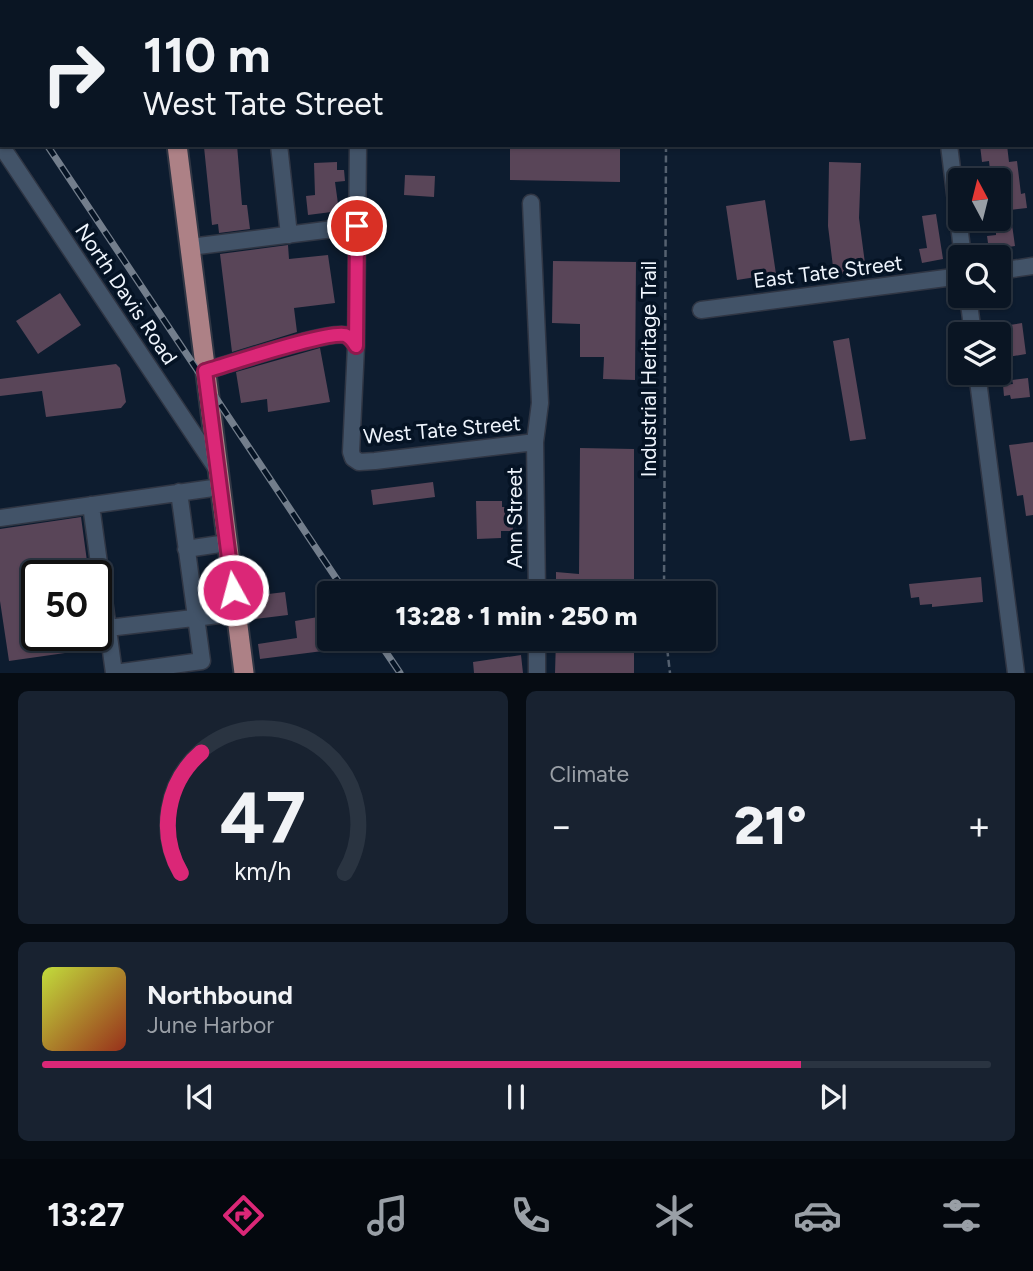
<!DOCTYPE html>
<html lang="en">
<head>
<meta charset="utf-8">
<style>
  :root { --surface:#0a1523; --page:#182230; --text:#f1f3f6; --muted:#999fa6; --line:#2a3441; --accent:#db2777 }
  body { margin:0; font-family:Figtree,sans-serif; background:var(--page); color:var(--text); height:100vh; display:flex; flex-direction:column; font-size:26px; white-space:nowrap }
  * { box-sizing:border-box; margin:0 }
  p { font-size:23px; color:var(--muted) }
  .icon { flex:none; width:38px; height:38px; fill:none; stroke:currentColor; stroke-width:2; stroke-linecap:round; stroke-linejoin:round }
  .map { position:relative; height:673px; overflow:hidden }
  .side { display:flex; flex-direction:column; gap:18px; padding:18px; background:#060c13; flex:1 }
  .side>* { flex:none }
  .top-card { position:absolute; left:0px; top:0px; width:1034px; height:147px; box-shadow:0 2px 5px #0004,0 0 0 2px var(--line); background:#0a1523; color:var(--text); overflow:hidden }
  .needle { width:46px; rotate:353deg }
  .buttons { position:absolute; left:948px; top:168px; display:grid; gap:14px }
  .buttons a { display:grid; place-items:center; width:63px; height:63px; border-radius:7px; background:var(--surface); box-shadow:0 2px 5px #0004,0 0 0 2px var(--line); font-size:35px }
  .speed { position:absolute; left:21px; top:560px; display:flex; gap:14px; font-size:35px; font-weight:700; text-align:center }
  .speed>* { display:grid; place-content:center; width:91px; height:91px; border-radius:50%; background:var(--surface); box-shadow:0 2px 5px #0004,0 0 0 2px var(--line); line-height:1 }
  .speed .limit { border:4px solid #111; border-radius:10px; background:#fff; color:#111 }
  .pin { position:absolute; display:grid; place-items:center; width:60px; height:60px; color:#fff; margin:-30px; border:4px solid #fff; border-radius:50%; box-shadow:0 2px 7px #0007 }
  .me { position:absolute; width:77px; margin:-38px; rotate:353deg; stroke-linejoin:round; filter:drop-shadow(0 0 5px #0008) }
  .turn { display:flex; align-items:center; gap:24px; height:147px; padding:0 28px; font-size:32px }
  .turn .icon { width:91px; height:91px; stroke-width:2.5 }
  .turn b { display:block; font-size:49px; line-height:60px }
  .big { font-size:52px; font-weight:800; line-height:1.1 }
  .side .card { flex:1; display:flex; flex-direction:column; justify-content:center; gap:10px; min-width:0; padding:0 24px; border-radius:10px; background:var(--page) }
  .side .dial { align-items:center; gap:0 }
  .dial svg { height:182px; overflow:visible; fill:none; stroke:var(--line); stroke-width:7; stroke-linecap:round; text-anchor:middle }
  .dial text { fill:var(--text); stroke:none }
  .song { display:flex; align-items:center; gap:21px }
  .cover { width:84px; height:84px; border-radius:10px; background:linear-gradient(135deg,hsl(70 70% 55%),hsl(10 70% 35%)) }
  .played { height:7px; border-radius:4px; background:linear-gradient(90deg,var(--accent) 80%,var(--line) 80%) }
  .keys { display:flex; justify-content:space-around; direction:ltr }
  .heat { display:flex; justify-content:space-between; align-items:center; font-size:38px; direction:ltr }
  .side .tiles { flex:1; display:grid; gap:18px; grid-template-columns:1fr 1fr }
  .card:last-child { grid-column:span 2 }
  .trip { position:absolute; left:317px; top:581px; width:399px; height:70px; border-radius:7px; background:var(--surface); box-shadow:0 2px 5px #0004,0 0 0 2px var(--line); font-weight:800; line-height:70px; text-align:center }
  .menu { display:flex; height:112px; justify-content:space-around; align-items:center; background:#04080e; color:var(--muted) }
  .menu .icon { width:49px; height:49px }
  .menu .active { color:var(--accent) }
  .menu b { font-size:32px; color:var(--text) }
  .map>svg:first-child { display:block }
  .building { fill:#594558 }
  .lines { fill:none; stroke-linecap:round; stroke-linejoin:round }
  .minor-casing { stroke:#303644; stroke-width:19 }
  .major-casing { stroke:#303644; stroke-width:23 }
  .path { stroke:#556170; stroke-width:2.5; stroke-dasharray:7 3.5; stroke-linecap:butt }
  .minor { stroke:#425368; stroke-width:16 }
  .major { stroke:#ad8186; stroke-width:19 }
  .rail-casing { stroke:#737e8c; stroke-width:7 }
  .rail { stroke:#051324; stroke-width:4.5; stroke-dasharray:13; stroke-linecap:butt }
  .route-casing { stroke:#8e194d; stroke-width:18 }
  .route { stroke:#db2777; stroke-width:12 }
  .labels { text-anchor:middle; stroke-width:7; stroke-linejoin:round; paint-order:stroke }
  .street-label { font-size:21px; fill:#eff5fd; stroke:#051324 }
</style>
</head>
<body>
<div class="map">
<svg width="1033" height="673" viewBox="0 0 1033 673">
  <rect width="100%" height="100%" fill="#0d1c2f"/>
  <!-- building -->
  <path class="building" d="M221,145H237L242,205H247L250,229L219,233L218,224L212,225L204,147Z
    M510,145H620V182L510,180Z
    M980,145H1007L1009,162L1017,161L1021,194L1025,193L1027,208L1010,210L1015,246L989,250L987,236L996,235V230L999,229V180H991L989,161L982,162Z
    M337,162V170H344L345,181L335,182L339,211L308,215L306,196L315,195L314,163Z
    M829,162L861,163L859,218L866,271L834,275L828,226Z
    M405,175L435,176L434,197L404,195Z
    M765,200L776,274L737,280L726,206Z
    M936,214L943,259L922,263L919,249L927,248L922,216Z
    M288,245L289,259L328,255L335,303L294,308L297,332L232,352L220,254Z
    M553,261L636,262L635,380L603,379L604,357H580V324L552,323Z
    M60,293L81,325L38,354L16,321Z
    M1022,323L1026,354L1008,357L1003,326Z
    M849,338L866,439L850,441L833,341Z
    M320,348L330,402L268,412L267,399L241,403L236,372Z
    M116,364L120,368L126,402L121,408L46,417L42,391L0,396V379Z
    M1028,378L1030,397L1011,399L1010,395L1004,396L1003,385L1013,384L1012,380Z
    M1033,442V515L1026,516L1023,495L1017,496L1009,445Z
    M580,448L634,449V593H556V572L579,574Z
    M433,482L435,497L373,505L371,490Z
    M476,501H502V507H512L513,531H501V538L477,539Z
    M81,517L89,576H37V635H98L100,648L9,661L0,601V529Z
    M981,577L983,602L932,607V604L920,605L919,597L911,598L909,584Z
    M285,592L288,615L255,619L252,596Z
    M318,617L323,651L260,659L258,644L297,638L295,621Z
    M556,639H634V673H555Z
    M521,655L523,673H474L473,662Z"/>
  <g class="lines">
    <!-- minor casing -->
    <g class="minor-casing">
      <path id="minor" d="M261,0V2
        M930,0V2
        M1030,0L1031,2
        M360,2V0
        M1032,17L1033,22
        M0,144L217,469
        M279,145L289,235
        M358,145L356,346L351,452L353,458L359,462L375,461L535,442
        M949,145L963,257
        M531,203L540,403L535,442L537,593
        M190,247L357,226
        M999,271L1033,266
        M968,296L973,334
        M701,310L961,276
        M205,371C230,364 326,331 345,335C351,337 353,341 356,346
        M977,373L1016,673
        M91,505L114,673
        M0,518L220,487
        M186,549L227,543
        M108,628L236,613
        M537,639V673
        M115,673L202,661L179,492"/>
    </g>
    <!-- major casing -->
    <g class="major-casing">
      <path id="major" d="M158,0L159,2
        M177,145L244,673"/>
    </g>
    <!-- path -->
    <path class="path" d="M668,2V0
      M664,593L666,145
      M666,639L670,673"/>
    <!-- minor -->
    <use href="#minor" class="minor"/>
    <!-- major -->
    <use href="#major" class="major"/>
    <!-- rail casing -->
    <g class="rail-casing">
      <path id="rail" d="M0,75L2,78
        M47,145L346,593
        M377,639L400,673"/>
    </g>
    <!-- rail -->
    <use href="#rail" class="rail"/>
  </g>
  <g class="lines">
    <!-- route casing -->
    <g class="route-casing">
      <path id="route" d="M233,590L205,371C230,364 326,331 345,335C351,337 353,341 356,346L357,226"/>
    </g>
    <!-- route -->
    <use href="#route" class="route"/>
  </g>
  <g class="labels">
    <!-- street labels -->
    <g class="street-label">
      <text transform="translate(828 272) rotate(-7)" y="7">East Tate Street</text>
      <text transform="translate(126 294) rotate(56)" y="7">North Davis Road</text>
      <text transform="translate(649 369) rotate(-90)" y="7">Industrial Heritage Trail</text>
      <text transform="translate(442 430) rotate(-5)" y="7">West Tate Street</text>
      <text transform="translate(515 518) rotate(-90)" y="7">Ann Street</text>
    </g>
  </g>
</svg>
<div class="buttons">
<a><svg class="needle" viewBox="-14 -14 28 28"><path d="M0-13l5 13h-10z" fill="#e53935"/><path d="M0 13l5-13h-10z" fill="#999fa6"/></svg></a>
<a><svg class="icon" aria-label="search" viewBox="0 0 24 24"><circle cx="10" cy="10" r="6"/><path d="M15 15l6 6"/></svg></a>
<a><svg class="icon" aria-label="layers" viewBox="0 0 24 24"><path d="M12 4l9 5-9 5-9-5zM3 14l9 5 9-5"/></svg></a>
</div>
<div class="speed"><div class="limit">50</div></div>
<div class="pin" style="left:357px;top:226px;background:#d93025"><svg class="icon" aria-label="arrive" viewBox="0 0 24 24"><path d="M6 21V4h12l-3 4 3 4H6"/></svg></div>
<svg class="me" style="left:233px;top:590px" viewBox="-20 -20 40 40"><circle r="17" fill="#db2777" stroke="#fff" stroke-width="3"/><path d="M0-11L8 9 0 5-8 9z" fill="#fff"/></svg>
<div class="trip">13:28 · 1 min · 250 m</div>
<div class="top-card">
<div class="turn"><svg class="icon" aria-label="right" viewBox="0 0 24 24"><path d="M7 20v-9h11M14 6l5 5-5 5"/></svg><div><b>110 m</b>West Tate Street</div></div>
</div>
</div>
<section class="side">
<div class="tiles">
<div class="card dial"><svg viewBox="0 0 100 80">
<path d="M14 69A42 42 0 1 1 86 69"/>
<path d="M14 69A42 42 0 0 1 23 16" stroke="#db2777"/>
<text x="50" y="56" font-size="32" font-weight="700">47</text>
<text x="50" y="72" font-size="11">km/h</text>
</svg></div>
<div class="card"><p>Climate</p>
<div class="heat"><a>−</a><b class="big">21°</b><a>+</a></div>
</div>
<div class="card">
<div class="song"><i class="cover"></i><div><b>Northbound</b><p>June Harbor</p></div></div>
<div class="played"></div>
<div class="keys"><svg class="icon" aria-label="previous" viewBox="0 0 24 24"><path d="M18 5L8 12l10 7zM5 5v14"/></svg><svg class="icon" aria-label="pause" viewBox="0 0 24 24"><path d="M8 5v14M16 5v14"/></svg><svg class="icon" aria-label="next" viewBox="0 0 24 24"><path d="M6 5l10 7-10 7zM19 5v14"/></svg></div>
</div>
</div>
</section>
<nav class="menu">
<b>13:27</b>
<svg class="icon active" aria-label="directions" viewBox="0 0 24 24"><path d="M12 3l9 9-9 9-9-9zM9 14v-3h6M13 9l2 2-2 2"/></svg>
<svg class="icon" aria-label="music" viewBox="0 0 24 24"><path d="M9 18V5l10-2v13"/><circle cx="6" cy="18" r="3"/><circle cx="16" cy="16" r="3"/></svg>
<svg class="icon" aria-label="phone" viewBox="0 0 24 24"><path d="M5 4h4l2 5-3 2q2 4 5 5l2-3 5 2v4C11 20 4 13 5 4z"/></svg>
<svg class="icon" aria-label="climate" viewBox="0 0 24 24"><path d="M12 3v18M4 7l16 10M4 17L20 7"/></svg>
<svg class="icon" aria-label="car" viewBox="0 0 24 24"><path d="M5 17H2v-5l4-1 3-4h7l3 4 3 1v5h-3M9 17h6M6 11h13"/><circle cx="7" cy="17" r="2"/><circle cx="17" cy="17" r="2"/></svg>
<svg class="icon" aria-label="filters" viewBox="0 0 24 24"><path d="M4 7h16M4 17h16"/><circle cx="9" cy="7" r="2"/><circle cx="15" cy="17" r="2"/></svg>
</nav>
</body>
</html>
